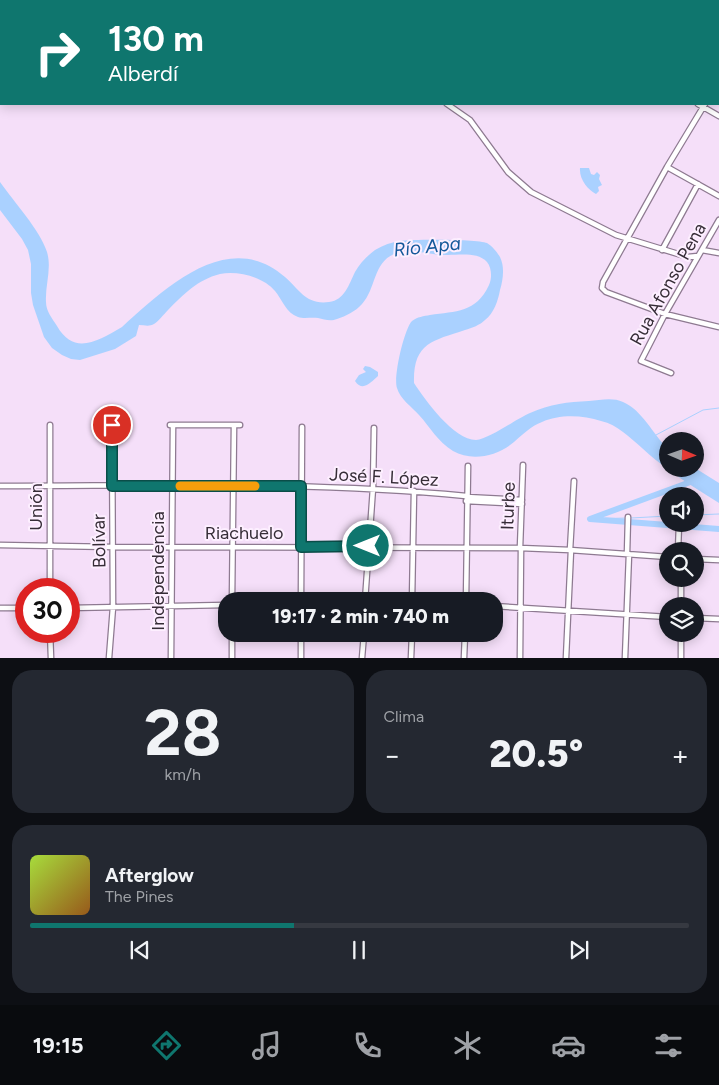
<!DOCTYPE html>
<html lang="es">
<head>
<meta charset="utf-8">
<style>
  :root { --surface:#171b24; --page:#242831; --text:#f1f3f6; --muted:#9ea1a6; --line:#363941; --accent:#0f766e }
  body { margin:0; font-family:Figtree,sans-serif; background:var(--page); color:var(--text); height:100vh; display:flex; flex-direction:column; font-size:19px; white-space:nowrap }
  * { box-sizing:border-box; margin:0 }
  p { font-size:16px; color:var(--muted) }
  .icon { flex:none; width:28px; height:28px; fill:none; stroke:currentColor; stroke-width:2; stroke-linecap:round; stroke-linejoin:round }
  .map { position:relative; height:658px; overflow:hidden }
  .panel { display:flex; flex-direction:column; gap:12px; padding:12px; background:#0d0f14; flex:1 }
  .panel>* { flex:none }
  .banner { position:absolute; left:0px; top:0px; width:720px; height:105px; box-shadow:0 2px 12px #0003; background:#0f766e; color:#fff; overflow:hidden }
  .needle { width:32px; rotate:92deg }
  .buttons { position:absolute; left:659px; top:432px; display:grid; gap:10px }
  .buttons a { display:grid; place-items:center; width:45px; height:45px; border-radius:50%; background:var(--surface); box-shadow:0 2px 12px #0003; font-size:25px }
  .speed { position:absolute; left:15px; top:578px; display:flex; gap:10px; font-size:25px; font-weight:700; text-align:center }
  .speed>* { display:grid; place-content:center; width:65px; height:65px; border-radius:50%; background:var(--surface); box-shadow:0 2px 12px #0003; line-height:1 }
  .speed .limit { border:8px solid #d22; background:#fff; color:#111 }
  .pin { position:absolute; display:grid; place-items:center; width:42px; height:42px; color:#fff; margin:-21px; border:2px solid #fff; border-radius:50%; box-shadow:0 1px 5px #0007 }
  .me { position:absolute; width:55px; margin:-28px; rotate:270deg; stroke-linejoin:round; filter:drop-shadow(0 0 4px #0008) }
  .turn { display:flex; align-items:center; gap:18px; height:105px; padding:0 25px; font-size:22px }
  .turn .icon { width:65px; height:65px; stroke-width:2.5 }
  .turn b { display:block; font-size:35px; line-height:42px }
  .big { font-size:38px; font-weight:800; line-height:1.1 }
  .panel .card { flex:1; display:flex; flex-direction:column; justify-content:center; gap:8px; min-width:0; padding:0 18px; border-radius:20px; background:var(--page) }
  .panel .dial { align-items:center; gap:0 }
  .dial b { font-size:65px; line-height:1 }
  .song { display:flex; align-items:center; gap:15px }
  .cover { width:60px; height:60px; border-radius:8px; background:linear-gradient(135deg,hsl(80 70% 55%),hsl(30 70% 35%)) }
  .played { height:5px; border-radius:2px; background:linear-gradient(90deg,var(--accent) 40%,var(--line) 40%) }
  .keys { display:flex; justify-content:space-around; direction:ltr }
  .heat { display:flex; justify-content:space-between; align-items:center; font-size:28px; direction:ltr }
  .panel .tiles { flex:1; display:grid; gap:12px; grid-template-columns:1fr 1fr }
  .card:last-child { grid-column:span 2 }
  .trip { position:absolute; left:218px; top:592px; width:285px; height:50px; border-radius:20px; background:var(--surface); box-shadow:0 2px 12px #0003; font-weight:800; line-height:50px; text-align:center }
  .menu { display:flex; height:80px; justify-content:space-around; align-items:center; background:#090b0e; color:var(--muted) }
  .menu .icon { width:35px; height:35px }
  .menu .current { color:var(--accent) }
  .menu b { font-size:22px; color:var(--text) }
  .map>svg:first-child { display:block }
  .water { fill:#aad1ff }
  .lines { fill:none; stroke-linecap:round; stroke-linejoin:round }
  .stream { stroke:#aad1ff; stroke-width:1 }
  .river { stroke:#aad1ff; stroke-width:6 }
  .minor-casing { stroke:#8e7a91; stroke-width:7 }
  .minor { stroke:#fff; stroke-width:4.5 }
  .route-casing { stroke:#0a4d48; stroke-width:12 }
  .route { stroke:#0f766e; stroke-width:9 }
  .slow { stroke:#f59e0b; stroke-width:9 }
  .labels { text-anchor:middle; stroke-width:4; stroke-linejoin:round; paint-order:stroke }
  .street-label { font-size:18px; fill:#362d37; stroke:#fdefff }
  .water-label { font-size:19px; font-style:italic; fill:#14589a; stroke:#fdefff }
</style>
</head>
<body>
<div class="map">
<svg width="719" height="658" viewBox="0 0 719 658">
  <rect width="100%" height="100%" fill="#f5dff9"/>
  <!-- water -->
  <path class="water" d="M580,168H589L591,174L594,175L597,172L600,175L599,179L602,185L598,187L599,191L596,194C588,190 579,179 580,168Z
    M0,182C14,202 40,230 47,252C52,269 45,285 46,302C46,311 52,318 57,326C74,356 98,341 122,327C164,289 228,227 285,277C300,290 306,305 329,302C345,300 349,284 355,272C360,263 367,256 375,250C383,245 392,242 400,241C412,239 478,239 487,243C492,246 497,252 500,257C505,267 503,280 500,290C498,301 494,313 485,320C480,325 472,328 465,330C432,341 413,343 414,383C425,400 454,440 476,440C489,439 516,419 530,413C550,404 568,402 589,401C600,400 613,397 623,402C642,410 653,434 667,448L668,469L695,468L719,483V503C702,492 685,482 669,470C660,463 650,456 642,448C629,437 618,425 601,421C583,415 559,414 542,422C531,426 522,435 514,442C498,456 472,462 453,451C438,442 430,427 419,415C412,407 400,399 397,388C393,378 404,329 412,321C417,317 424,316 430,315C456,311 476,313 489,285C492,279 492,268 487,262C478,252 460,255 448,255C431,256 410,247 394,254C373,263 376,289 362,304C356,311 346,316 337,319C330,322 324,319 318,318C311,317 304,319 298,317C286,313 282,299 275,291C264,277 237,270 220,274C197,280 184,294 168,310C163,315 159,321 154,324C149,327 144,325 139,325L136,336L115,349L80,360L71,359L62,355L52,348L44,337L33,305L31,293V264L28,250L22,239L0,210Z
    M365,366L370,367L378,372V376C372,381 363,393 355,381L359,375L366,372L363,369Z"/>
  <g class="lines">
    <!-- stream -->
    <path class="stream" d="M656,435L703,410L719,408
      M695,515L719,514
      M631,518L668,516
      M590,519L627,518"/>
    <!-- river -->
    <path class="river" d="M693,481L590,519L719,529"/>
    <!-- minor casing -->
    <g class="minor-casing">
      <path id="minor" d="M265,0L267,1
        M538,0L540,1
        M599,0L601,1
        M652,0L654,1
        M564,1L565,0
        M646,1L647,0
        M686,1L687,0
        M719,77V76
        M447,104L470,120L508,172L531,192L616,235L688,257L698,256
        M698,104L719,116
        M705,104L667,167L603,282L602,288L606,292L665,314L719,327
        M667,167L719,196
        M662,250L698,184
        M702,250L719,253
        M671,373L641,361L665,314L719,220
        M170,425H240
        M0,486C156,486 311,481 466,496
        M466,497L522,500
        M466,501L522,504
        M0,545L113,547L520,548L570,550L668,557
        M520,548L523,465
        M570,550L574,481
        M678,551L679,524
        M627,554L628,517
        M695,559L719,560
        M681,579V606
        M50,589V425
        M232,601L234,425
        M301,601L302,427
        M329,601H392
        M365,601L373,488L374,428
        M412,601L414,491
        M466,601L468,466
        M494,606L668,617
        M0,608H26
        M69,608L226,605
        M695,618L719,619
        M50,631L51,658
        M109,658L113,607L112,425
        M171,658L173,426
        M232,658V634
        M301,658V634
        M362,658L364,634
        M411,658L412,634
        M464,658L465,634
        M520,658L521,548
        M566,658L571,550
        M625,658L629,554
        M681,658V634"/>
    </g>
    <!-- minor -->
    <use href="#minor" class="minor"/>
  </g>
  <g class="lines">
    <!-- route casing -->
    <g class="route-casing">
      <path id="route" d="M112,425V486H301V547L368,546"/>
    </g>
    <!-- route -->
    <use href="#route" class="route"/>
    <!-- slow -->
    <path class="slow" d="M180,486H255"/>
  </g>
  <g class="labels">
    <!-- street labels -->
    <g class="street-label">
      <text transform="translate(668 284) rotate(-61)" y="6">Rua Afonso Pena</text>
      <text transform="translate(384 477) rotate(3)" y="6">José F. López</text>
      <text transform="translate(508 506) rotate(-88)" y="6">Iturbe</text>
      <text transform="translate(36 507) rotate(-90)" y="6">Unión</text>
      <text x="244" y="539">Riachuelo</text>
      <text transform="translate(99 541) rotate(-91)" y="6">Bolívar</text>
      <text transform="translate(158 571) rotate(-90)" y="6">Independencia</text>
    </g>
    <!-- water labels -->
    <g class="water-label">
      <text transform="translate(427 246) rotate(-6)" y="7">Río Apa</text>
    </g>
  </g>
</svg>
<div class="buttons">
<a><svg class="needle" viewBox="-14 -14 28 28"><path d="M0-13l5 13h-10z" fill="#e53935"/><path d="M0 13l5-13h-10z" fill="#9ea1a6"/></svg></a>
<a><svg class="icon" aria-label="sound" viewBox="0 0 24 24"><path d="M4 9h4l5-4v14l-5-4H4zM17 9q2 3 0 6"/></svg></a>
<a><svg class="icon" aria-label="search" viewBox="0 0 24 24"><circle cx="10" cy="10" r="6"/><path d="M15 15l6 6"/></svg></a>
<a><svg class="icon" aria-label="layers" viewBox="0 0 24 24"><path d="M12 4l9 5-9 5-9-5zM3 14l9 5 9-5"/></svg></a>
</div>
<div class="speed"><div class="limit">30</div></div>
<div class="pin" style="left:112px;top:425px;background:#d93025"><svg class="icon" aria-label="arrive" viewBox="0 0 24 24"><path d="M6 21V4h12l-3 4 3 4H6"/></svg></div>
<svg class="me" style="left:368px;top:546px" viewBox="-20 -20 40 40"><circle r="17" fill="#0f766e" stroke="#fff" stroke-width="3"/><path d="M0-11L8 9 0 5-8 9z" fill="#fff"/></svg>
<div class="trip">19:17 · 2 min · 740 m</div>
<div class="banner">
<div class="turn"><svg class="icon" aria-label="right" viewBox="0 0 24 24"><path d="M7 20v-9h11M14 6l5 5-5 5"/></svg><div><b>130 m</b>Alberdí</div></div>
</div>
</div>
<section class="panel">
<div class="tiles">
<div class="card dial"><b>28</b><p>km/h</p></div>
<div class="card"><p>Clima</p>
<div class="heat"><a>−</a><b class="big">20.5°</b><a>+</a></div>
</div>
<div class="card">
<div class="song"><i class="cover"></i><div><b>Afterglow</b><p>The Pines</p></div></div>
<div class="played"></div>
<div class="keys"><svg class="icon" aria-label="previous" viewBox="0 0 24 24"><path d="M18 5L8 12l10 7zM5 5v14"/></svg><svg class="icon" aria-label="pause" viewBox="0 0 24 24"><path d="M8 5v14M16 5v14"/></svg><svg class="icon" aria-label="next" viewBox="0 0 24 24"><path d="M6 5l10 7-10 7zM19 5v14"/></svg></div>
</div>
</div>
</section>
<nav class="menu">
<b>19:15</b>
<svg class="icon current" aria-label="directions" viewBox="0 0 24 24"><path d="M12 3l9 9-9 9-9-9zM9 14v-3h6M13 9l2 2-2 2"/></svg>
<svg class="icon" aria-label="music" viewBox="0 0 24 24"><path d="M9 18V5l10-2v13"/><circle cx="6" cy="18" r="3"/><circle cx="16" cy="16" r="3"/></svg>
<svg class="icon" aria-label="phone" viewBox="0 0 24 24"><path d="M5 4h4l2 5-3 2q2 4 5 5l2-3 5 2v4C11 20 4 13 5 4z"/></svg>
<svg class="icon" aria-label="climate" viewBox="0 0 24 24"><path d="M12 3v18M4 7l16 10M4 17L20 7"/></svg>
<svg class="icon" aria-label="car" viewBox="0 0 24 24"><path d="M5 17H2v-5l4-1 3-4h7l3 4 3 1v5h-3M9 17h6M6 11h13"/><circle cx="7" cy="17" r="2"/><circle cx="17" cy="17" r="2"/></svg>
<svg class="icon" aria-label="filters" viewBox="0 0 24 24"><path d="M4 7h16M4 17h16"/><circle cx="9" cy="7" r="2"/><circle cx="15" cy="17" r="2"/></svg>
</nav>
</body>
</html>
